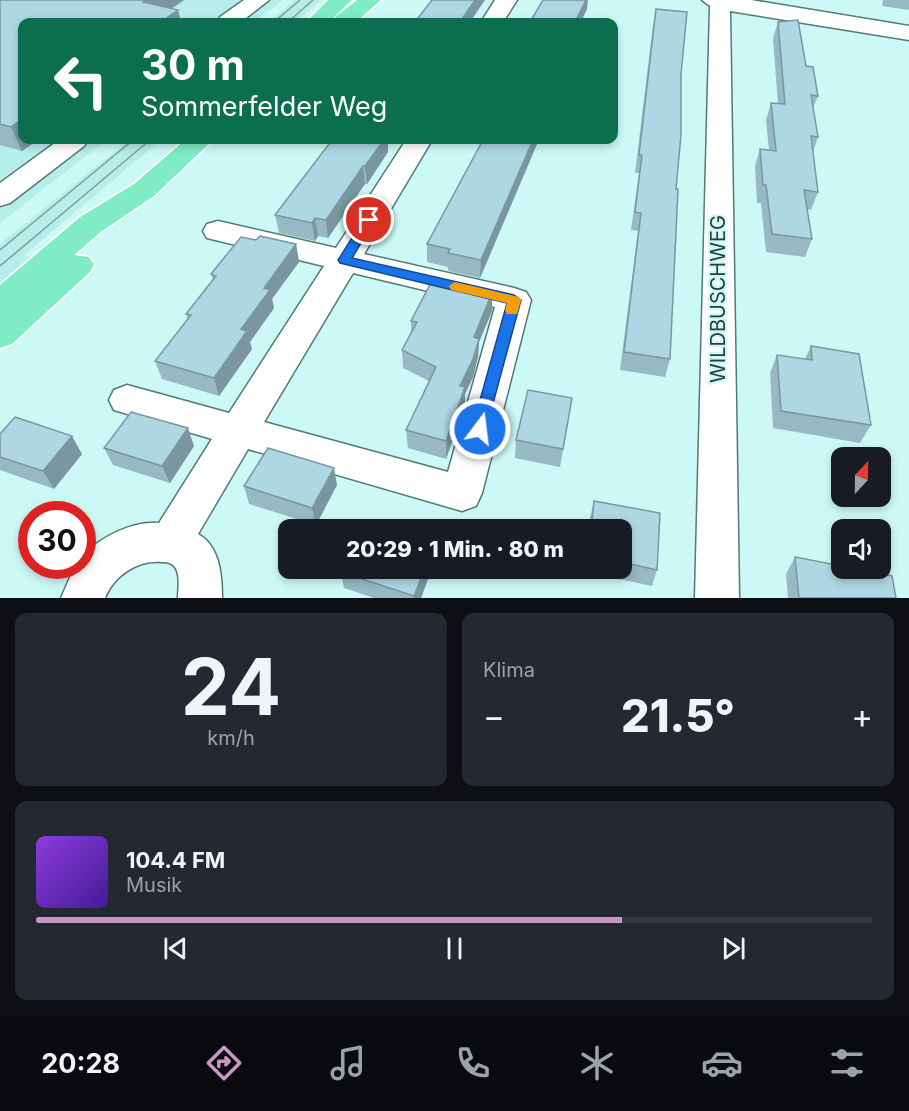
<!DOCTYPE html>
<html lang="de">
<head>
<meta charset="utf-8">
<style>
  :root { --surface:#171b24; --page:#242831; --text:#f1f3f6; --muted:#9ea1a6; --line:#363941; --accent:#c798c6 }
  body { margin:0; font-family:Inter,sans-serif; background:var(--page); color:var(--text); height:100vh; display:flex; flex-direction:column; font-size:22px; white-space:nowrap }
  * { box-sizing:border-box; margin:0 }
  p { font-size:20px; color:var(--muted) }
  .icon { flex:none; width:33px; height:33px; fill:none; stroke:currentColor; stroke-width:2; stroke-linecap:round; stroke-linejoin:round }
  .map { position:relative; height:598px; overflow:hidden }
  .details { display:flex; flex-direction:column; gap:15px; padding:15px; background:#0d0f14; flex:1 }
  .details>* { flex:none }
  .guide { position:absolute; left:18px; top:18px; width:600px; height:126px; border-radius:12px; box-shadow:0 3px 9px #0003; background:#0b6e4f; color:#fff; overflow:hidden }
  .needle { width:39px; rotate:22deg }
  .controls { position:absolute; left:831px; top:447px; display:grid; gap:12px }
  .controls a { display:grid; place-items:center; width:60px; height:60px; border-radius:12px; background:var(--surface); box-shadow:0 3px 9px #0003; font-size:30px }
  .speed { position:absolute; left:18px; top:501px; display:flex; gap:12px; font-size:30px; font-weight:700; text-align:center }
  .speed>* { display:grid; place-content:center; width:78px; height:78px; border-radius:50%; background:var(--surface); box-shadow:0 3px 9px #0003; line-height:1 }
  .speed .limit { border:9px solid #d22; background:#fff; color:#111 }
  .pin { position:absolute; display:grid; place-items:center; width:51px; height:51px; color:#fff; margin:-26px; border:3px solid #fff; border-radius:50%; box-shadow:0 2px 6px #0007 }
  .me { position:absolute; width:66px; margin:-33px; rotate:15deg; stroke-linejoin:round; filter:drop-shadow(0 0 4px #0008) }
  .turn { display:flex; align-items:center; gap:21px; height:126px; padding:0 24px; font-size:27px }
  .turn .icon { width:78px; height:78px; stroke-width:2.5 }
  .turn b { display:block; font-size:42px; line-height:51px }
  .big { font-size:45px; font-weight:800; line-height:1.1 }
  .details .widget { flex:1; display:flex; flex-direction:column; justify-content:center; gap:9px; min-width:0; padding:0 21px; border-radius:12px; background:var(--page) }
  .details .dial { align-items:center; gap:0 }
  .dial b { font-size:78px; line-height:1 }
  .song { display:flex; align-items:center; gap:18px }
  .cover { width:72px; height:72px; border-radius:9px; background:linear-gradient(135deg,hsl(270 70% 55%),hsl(260 70% 35%)) }
  .played { height:6px; border-radius:3px; background:linear-gradient(90deg,var(--accent) 70%,var(--line) 70%) }
  .keys { display:flex; justify-content:space-around; direction:ltr }
  .heat { display:flex; justify-content:space-between; align-items:center; font-size:33px; direction:ltr }
  .details .tiles { flex:1; display:grid; gap:15px; grid-template-columns:1fr 1fr }
  .widget:last-child { grid-column:span 2 }
  .trip { position:absolute; left:278px; top:519px; width:354px; height:60px; border-radius:12px; background:var(--surface); box-shadow:0 3px 9px #0003; font-weight:800; line-height:60px; text-align:center }
  .dock { display:flex; height:96px; justify-content:space-around; align-items:center; background:#090b0e; color:var(--muted) }
  .dock .icon { width:42px; height:42px }
  .dock .selected { color:var(--accent) }
  .dock b { font-size:27px; color:var(--text) }
  .map>svg:first-child { display:block }
  .built { fill:#b7eeea }
  .lines { fill:none; stroke-linecap:round; stroke-linejoin:round }
  .minor-casing { stroke:#517a78; stroke-width:3 }
  .major-casing { stroke:#fff; stroke-width:3 }
  .minor { fill:#fff; fill-rule:evenodd }
  .major { fill:#80ecc6; fill-rule:evenodd }
  .tram { stroke:#7e9e9c; stroke-width:1.5 }
  .wall { fill:#96b9c4 }
  .shaded-wall { fill:#7a96a0 }
  .building { fill:#aed7e4; stroke:#7a96a0; stroke-width:1.5 }
  .route { fill:#1a73e8; stroke:#114b97; stroke-width:1.5 }
  .slow { fill:#f59e0b }
  .labels { text-anchor:middle; stroke-width:4.5; stroke-linejoin:round; paint-order:stroke }
  .street-label { font-size:20px; fill:#293b3a; stroke:#ccf9f6 }
</style>
</head>
<body>
<div class="map">
<svg width="909" height="598" viewBox="0 0 909 598">
  <rect width="100%" height="100%" fill="#ccf9f6"/>
  <!-- built -->
  <path class="built" d="M0,0H283L254,22H22V140H106L0,223Z
    M295,0H321L296,22H269Z
    M129,140H161L24,255L41,262L0,297V244Z"/>
  <g class="lines">
    <!-- minor casing -->
    <g class="minor-casing">
      <path id="minor" d="M244,0H269L241,22H217L220,17Z
        M495,0H517L503,22H481Z
        M702,0H751L909,26V40L730,11L739,598H695L710,6Z
        M59,140H88L84,146L10,203L0,206V183Z
        M406,140H432L364,254L514,288L526,292L531,300L482,493L476,506L462,511L248,449L198,534C220,546 222,576 222,598H178C178,589 181,573 174,566C171,562 165,562 161,562C137,560 114,576 105,598H61L75,566H82V556C101,537 132,521 159,523L212,439L114,410L109,400L114,390L127,385L229,413L324,266L207,238L203,231L207,224L218,221L336,248ZM353,273L495,307L448,472L264,422Z"/>
    </g>
    <!-- major casing -->
    <g class="major-casing">
      <path id="major" d="M328,0H352L329,22H306Z
        M357,0H381L356,22H332L335,17Z
        M185,140H213L154,196L102,231L74,255L89,257L94,265L89,273L12,344L0,348V285L80,217L134,184Z"/>
    </g>
    <!-- minor -->
    <use href="#minor" class="minor"/>
    <!-- major -->
    <use href="#major" class="major"/>
    <!-- tram -->
    <path class="tram" d="M274,22L300,0
      M288,22L313,0
      M0,250L133,140
      M0,266L150,140"/>
  </g>
  <!-- wall -->
  <path class="wall" d="M0,0H184L171,9L22,151L0,145Z
    M883,0H909V10L882,6Z
    M656,9L681,74L676,189L670,359L665,377L620,370L638,231L631,230L639,173H635L653,25Z
    M778,22L806,66L818,96L813,108L818,137L813,152L818,192L811,210L807,209L812,239L805,257L766,252L761,203H757L755,166L760,149L769,150L766,120L771,103L778,104L773,38Z
    M537,144L480,278L448,271V267L427,262V244Z
    M388,152L367,184H365L328,238L318,236L315,241L279,233L275,215Z
    M256,240L296,244L299,262L272,299L274,308L250,342L252,349L219,396L162,379L155,361L188,320L186,314L213,280L211,274Z
    M492,311L479,342L478,357L473,377L465,394V405L446,459L408,448L406,430L429,381L403,368L402,350L411,333V321Z
    M811,346L871,425L860,443L773,428L770,373L777,355L805,359Z
    M569,416L560,467L515,458L516,440Z
    M0,434L82,454L54,489L0,470Z
    M194,446L170,483L113,465L104,448Z
    M337,485L316,525L249,504L244,486Z
    M594,501L660,513L657,570L652,586L585,572V568H621V530H589L590,518Z
    M795,557L896,598H788L786,574Z
    M342,568H432L421,598H374L344,588L341,572Z"/>
  <!-- shaded-wall -->
  <path class="shaded-wall" d="M146,0H184L151,22L143,2Z
    M475,0H485L470,22H460Z
    M586,0H588L587,9L581,22H575Z
    M178,10L181,22H161Z
    M22,119V140H38L22,151L11,127Z
    M379,140H388V152L367,184L365,166Z
    M533,140H538L537,144L480,278L481,260Z
    M363,166L365,184L328,238L326,220Z
    M315,218L318,236L315,241L312,223Z
    M296,244L299,262L272,299L274,308L250,342L252,349L219,396L214,378L241,329L264,288Z
    M492,293V311L479,342L478,357L473,377L465,394V405L446,459V441L474,337Z
    M188,428L194,446L170,483L162,466Z
    M72,436L82,454L54,489L43,471Z
    M334,468L337,485L316,525L312,508Z
    M425,568H432L421,598H414V596Z"/>
  <!-- building -->
  <path class="building" d="M0,0H146L143,2L178,10L161,22H22V119L11,127L0,124Z
    M432,0H475L460,22H415Z
    M543,0H586L575,22H530Z
    M656,9L687,12L681,74V135L676,189H678L670,359L624,352L641,213L635,212L642,155H639Z
    M798,20L806,66L813,67L818,96L811,95L818,137L811,136L818,192L804,190L812,239L772,234L766,185H763L760,149L776,151L771,103L785,104L778,22Z
    M332,140H384L365,166H363L326,220L315,218L312,223L275,215Z
    M483,140H533L481,260L448,253L450,249L427,244Z
    M260,236L296,244L264,288L270,290L241,329L247,331L214,378L155,361L191,315L186,314L216,276L211,274L241,237L256,240Z
    M434,277L492,293L474,337L479,339L473,359L460,386L465,387L446,441L406,430L436,367L402,350L417,322L411,321Z
    M811,346L859,354L871,425L781,411L777,355L812,360Z
    M528,390L572,398L563,449L516,440Z
    M131,412L188,428L162,466L104,448Z
    M15,417L72,436L43,471L0,457V434Z
    M268,448L334,468L312,508L244,486Z
    M594,501L660,513L657,570L621,562V530H591Z
    M795,557L842,566V568H854L892,576L896,598H799Z
    M342,568H425L414,596L341,572Z"/>
  <!-- route -->
  <path class="route" d="M369,216L375,220L352,258L514,295L521,300L485,433L480,435L474,433L472,429L507,303L340,263L338,260L340,257L365,217Z"/>
  <!-- slow -->
  <path class="slow" d="M455,282L519,297L521,300L517,314H507L505,310L507,303L451,290L449,286Z"/>
  <g class="labels">
    <!-- street labels -->
    <g class="street-label">
      <text transform="translate(718 299) rotate(-90)" y="7">WILDBUSCHWEG</text>
    </g>
  </g>
</svg>
<div class="controls">
<a><svg class="needle" viewBox="-14 -14 28 28"><path d="M0-13l5 13h-10z" fill="#e53935"/><path d="M0 13l5-13h-10z" fill="#9ea1a6"/></svg></a>
<a><svg class="icon" aria-label="sound" viewBox="0 0 24 24"><path d="M4 9h4l5-4v14l-5-4H4zM17 9q2 3 0 6"/></svg></a>
</div>
<div class="speed"><div class="limit">30</div></div>
<div class="pin" style="left:369px;top:220px;background:#d93025"><svg class="icon" aria-label="arrive" viewBox="0 0 24 24"><path d="M6 21V4h12l-3 4 3 4H6"/></svg></div>
<svg class="me" style="left:480px;top:429px" viewBox="-20 -20 40 40"><circle r="17" fill="#1a73e8" stroke="#fff" stroke-width="3"/><path d="M0-11L8 9 0 5-8 9z" fill="#fff"/></svg>
<div class="trip">20:29 · 1 Min. · 80 m</div>
<div class="guide">
<div class="turn"><svg class="icon" aria-label="left" viewBox="0 0 24 24"><path d="M17 20v-9H6M10 6l-5 5 5 5"/></svg><div><b>30 m</b>Sommerfelder Weg</div></div>
</div>
</div>
<section class="details">
<div class="tiles">
<div class="widget dial"><b>24</b><p>km/h</p></div>
<div class="widget"><p>Klima</p>
<div class="heat"><a>−</a><b class="big">21.5°</b><a>+</a></div>
</div>
<div class="widget">
<div class="song"><i class="cover"></i><div><b>104.4 FM</b><p>Musik</p></div></div>
<div class="played"></div>
<div class="keys"><svg class="icon" aria-label="previous" viewBox="0 0 24 24"><path d="M18 5L8 12l10 7zM5 5v14"/></svg><svg class="icon" aria-label="pause" viewBox="0 0 24 24"><path d="M8 5v14M16 5v14"/></svg><svg class="icon" aria-label="next" viewBox="0 0 24 24"><path d="M6 5l10 7-10 7zM19 5v14"/></svg></div>
</div>
</div>
</section>
<nav class="dock">
<b>20:28</b>
<svg class="icon selected" aria-label="directions" viewBox="0 0 24 24"><path d="M12 3l9 9-9 9-9-9zM9 14v-3h6M13 9l2 2-2 2"/></svg>
<svg class="icon" aria-label="music" viewBox="0 0 24 24"><path d="M9 18V5l10-2v13"/><circle cx="6" cy="18" r="3"/><circle cx="16" cy="16" r="3"/></svg>
<svg class="icon" aria-label="phone" viewBox="0 0 24 24"><path d="M5 4h4l2 5-3 2q2 4 5 5l2-3 5 2v4C11 20 4 13 5 4z"/></svg>
<svg class="icon" aria-label="climate" viewBox="0 0 24 24"><path d="M12 3v18M4 7l16 10M4 17L20 7"/></svg>
<svg class="icon" aria-label="car" viewBox="0 0 24 24"><path d="M5 17H2v-5l4-1 3-4h7l3 4 3 1v5h-3M9 17h6M6 11h13"/><circle cx="7" cy="17" r="2"/><circle cx="17" cy="17" r="2"/></svg>
<svg class="icon" aria-label="filters" viewBox="0 0 24 24"><path d="M4 7h16M4 17h16"/><circle cx="9" cy="7" r="2"/><circle cx="15" cy="17" r="2"/></svg>
</nav>
</body>
</html>
